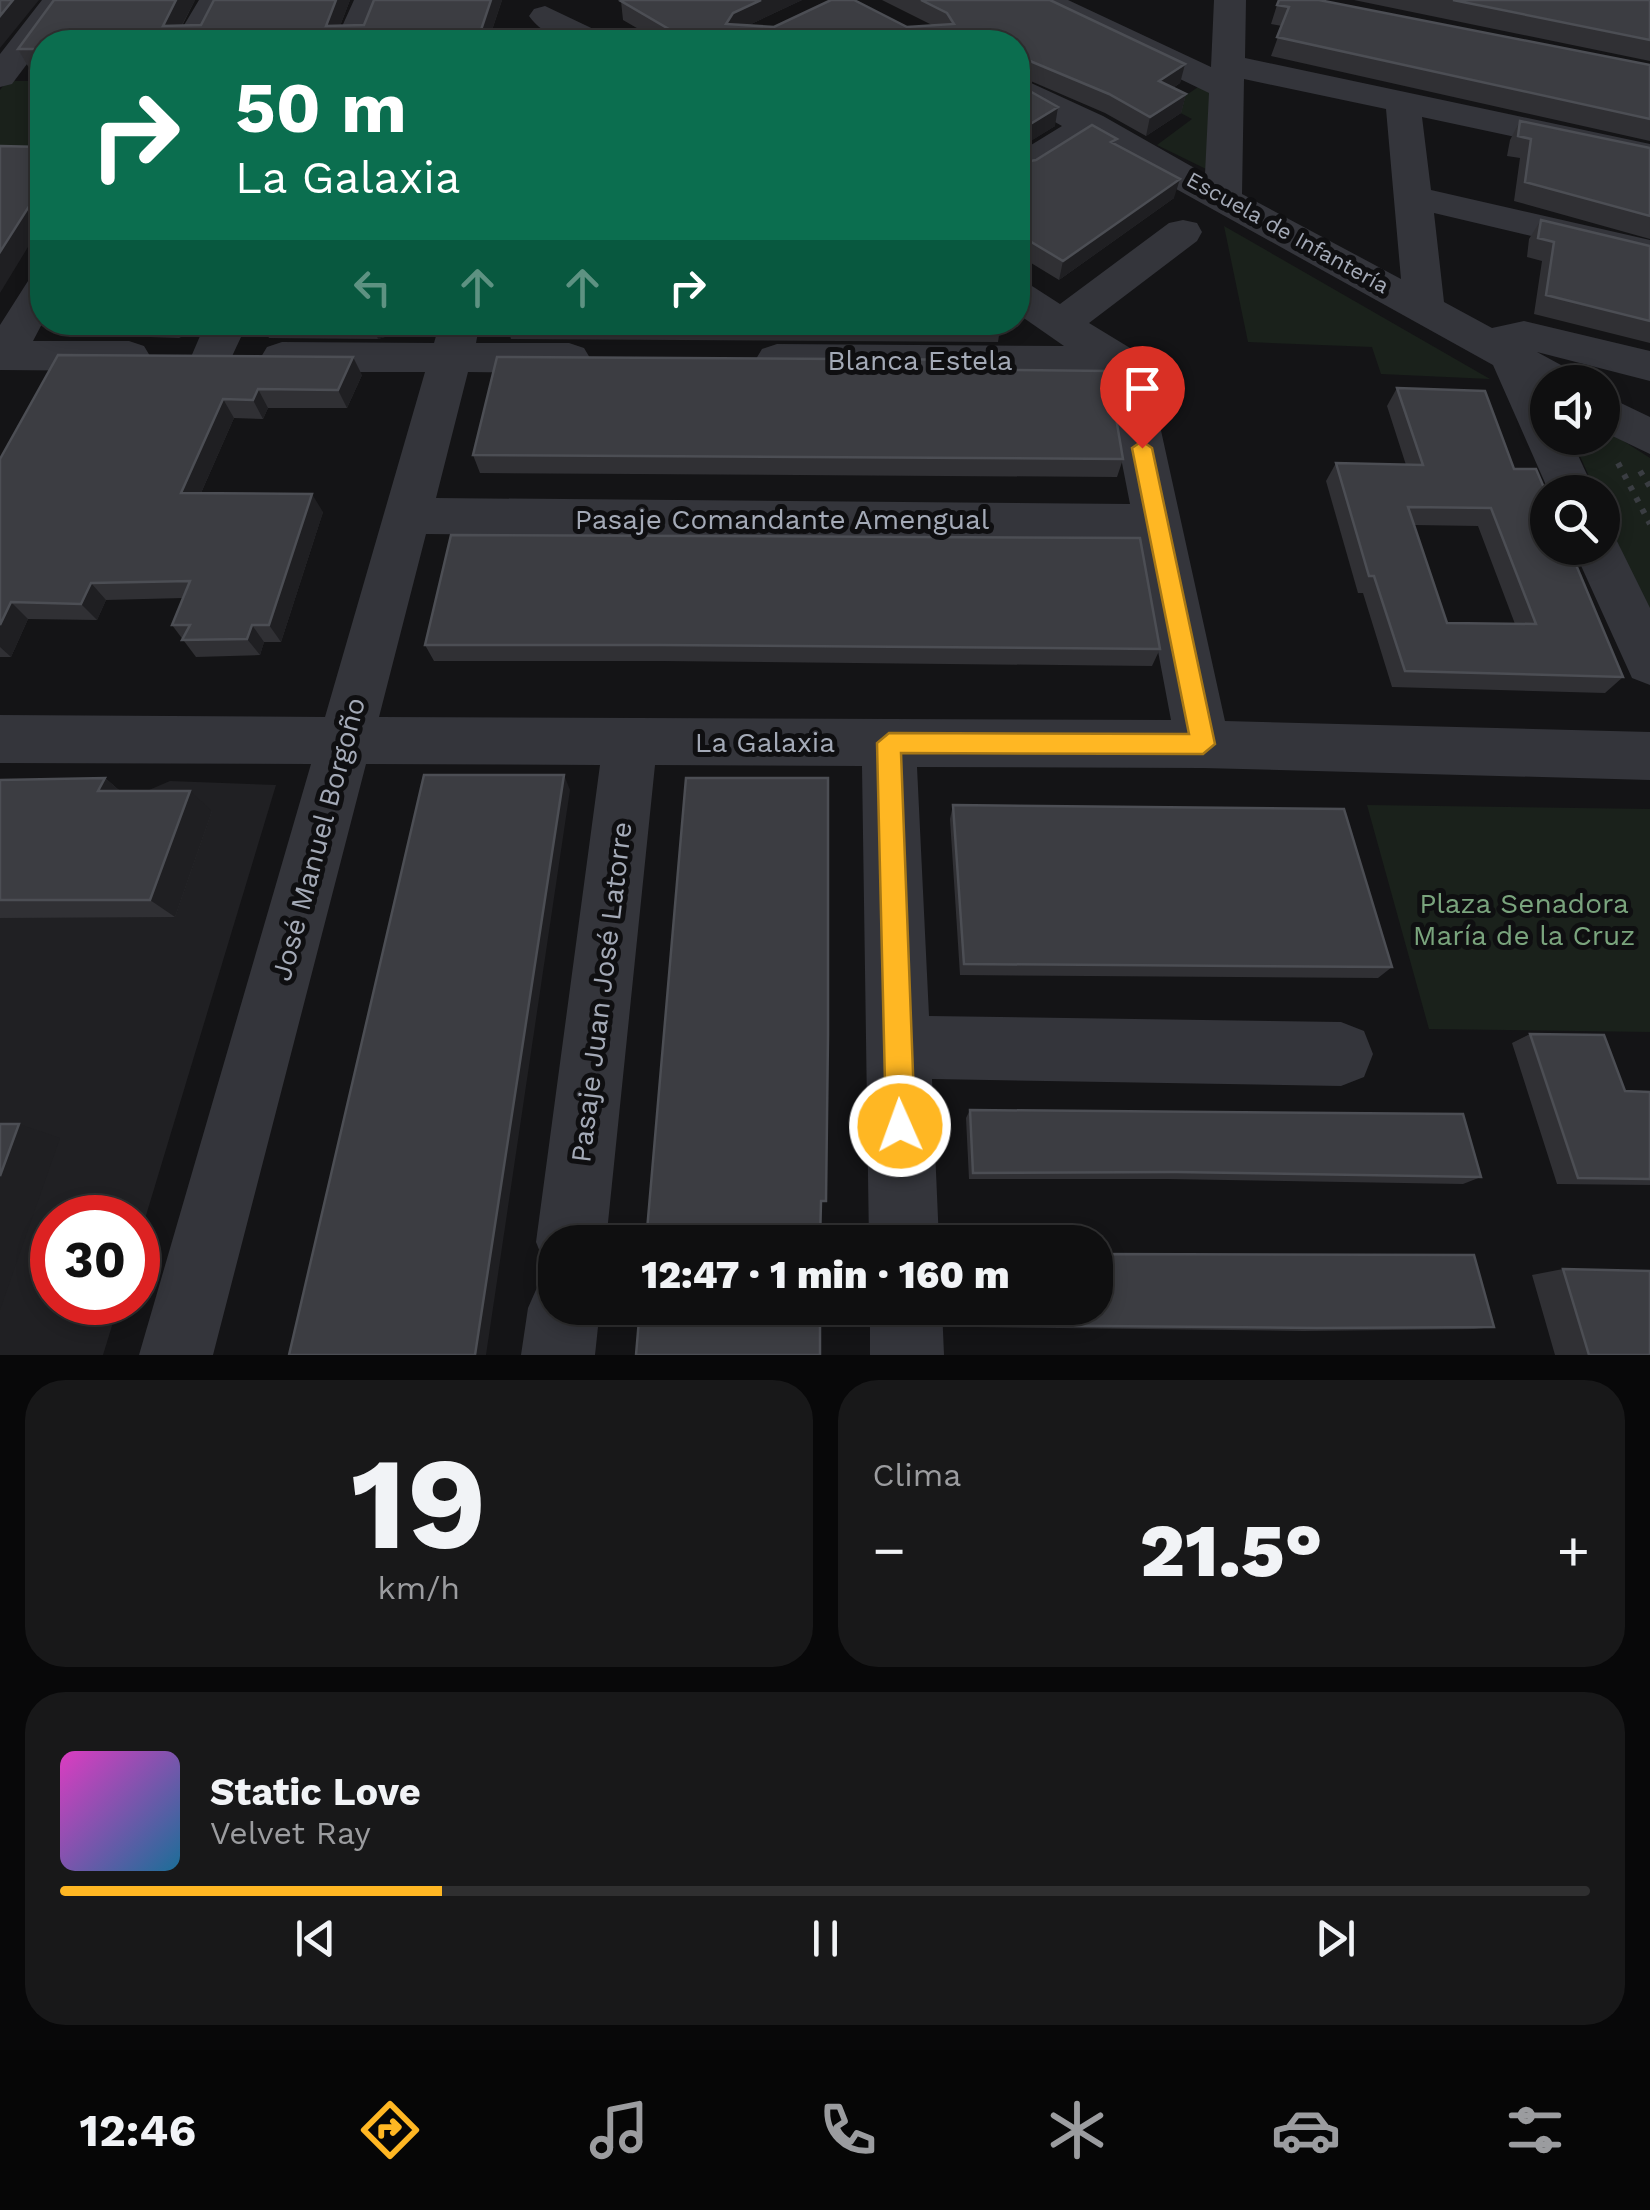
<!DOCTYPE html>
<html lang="es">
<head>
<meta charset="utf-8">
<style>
  :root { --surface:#0f0f10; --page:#181819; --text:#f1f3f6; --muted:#9b9c9f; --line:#2f2f30; --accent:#ffb723 }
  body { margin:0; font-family:"Work Sans",sans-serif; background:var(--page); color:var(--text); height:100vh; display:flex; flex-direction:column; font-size:38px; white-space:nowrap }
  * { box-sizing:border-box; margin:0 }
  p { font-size:32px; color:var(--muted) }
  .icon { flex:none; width:55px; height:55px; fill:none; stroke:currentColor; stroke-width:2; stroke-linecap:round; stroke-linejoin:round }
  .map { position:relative; height:1355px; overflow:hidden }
  .details { display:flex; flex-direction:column; gap:25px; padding:25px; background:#080809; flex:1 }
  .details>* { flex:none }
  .banner { position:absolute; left:30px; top:30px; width:1000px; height:305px; border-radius:40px; box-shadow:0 5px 15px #0003,0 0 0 2px var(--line); background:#0b6e4f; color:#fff; overflow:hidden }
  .fabs { position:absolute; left:1530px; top:365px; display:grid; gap:20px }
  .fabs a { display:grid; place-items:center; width:90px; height:90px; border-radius:50%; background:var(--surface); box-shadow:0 5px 15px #0003,0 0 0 2px var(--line); font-size:50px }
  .speed { position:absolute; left:30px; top:1195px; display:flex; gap:20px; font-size:50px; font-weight:700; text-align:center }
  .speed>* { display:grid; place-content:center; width:130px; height:130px; border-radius:50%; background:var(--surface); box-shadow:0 5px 15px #0003,0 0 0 2px var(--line); line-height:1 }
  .speed .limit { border:15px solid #d22; background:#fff; color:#111 }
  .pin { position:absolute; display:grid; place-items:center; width:85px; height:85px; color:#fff; margin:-102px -42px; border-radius:50% 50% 50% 0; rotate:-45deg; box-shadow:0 0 10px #0007 }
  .pin .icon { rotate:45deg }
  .me { position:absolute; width:110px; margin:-55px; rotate:358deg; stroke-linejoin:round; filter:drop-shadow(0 0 8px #0008) }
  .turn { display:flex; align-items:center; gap:35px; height:210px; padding:0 40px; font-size:45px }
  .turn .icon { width:130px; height:130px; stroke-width:2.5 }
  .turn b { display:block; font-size:70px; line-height:85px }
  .lanes { display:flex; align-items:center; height:95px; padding:0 40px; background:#0003; justify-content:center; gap:50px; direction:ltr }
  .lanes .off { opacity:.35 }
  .big { font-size:75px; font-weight:800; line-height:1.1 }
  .details .tile { flex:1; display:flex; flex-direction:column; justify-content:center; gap:15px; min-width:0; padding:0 35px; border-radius:40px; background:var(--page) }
  .details .dial { align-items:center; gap:0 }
  .dial b { font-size:130px; line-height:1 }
  .song { display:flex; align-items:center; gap:30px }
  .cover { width:120px; height:120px; border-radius:15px; background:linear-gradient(135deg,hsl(310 70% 55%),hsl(200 70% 35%)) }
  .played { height:10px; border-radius:5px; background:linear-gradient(90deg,var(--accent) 25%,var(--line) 25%) }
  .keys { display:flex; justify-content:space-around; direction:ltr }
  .heat { display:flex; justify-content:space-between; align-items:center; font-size:55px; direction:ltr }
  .details .tiles { flex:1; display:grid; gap:25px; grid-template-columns:1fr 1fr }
  .tile:last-child { grid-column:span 2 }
  .trip { position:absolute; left:538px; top:1225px; width:575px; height:100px; border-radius:40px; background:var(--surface); box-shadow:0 5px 15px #0003,0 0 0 2px var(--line); font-weight:800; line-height:100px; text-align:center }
  .dock { display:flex; height:160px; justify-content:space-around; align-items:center; background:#060606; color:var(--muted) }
  .dock .icon { width:70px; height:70px }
  .dock .active { color:var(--accent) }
  .dock b { font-size:45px; color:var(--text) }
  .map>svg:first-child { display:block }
  .built { fill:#202023 }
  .green { fill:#1a211b }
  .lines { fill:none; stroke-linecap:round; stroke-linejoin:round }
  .path { stroke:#3a3d42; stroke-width:6; stroke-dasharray:5 8; stroke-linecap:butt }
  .minor { fill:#34353b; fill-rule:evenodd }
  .wall { fill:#303034; fill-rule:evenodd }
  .shaded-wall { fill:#1f1f22 }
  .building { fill:#3c3d42; stroke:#4c4e54; stroke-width:2.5; fill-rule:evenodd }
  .route { fill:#ffb723; stroke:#a67717; stroke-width:2.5 }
  .labels { text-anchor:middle; stroke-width:10; stroke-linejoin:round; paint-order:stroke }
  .far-street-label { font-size:22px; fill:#a4aab7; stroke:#0f0f11 }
  .street-label { font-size:28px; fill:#a4aab7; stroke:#0f0f11 }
  .park-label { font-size:28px; fill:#7aa47d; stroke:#0f0f11 }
</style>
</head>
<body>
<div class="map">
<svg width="1650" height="1355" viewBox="0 0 1650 1355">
  <rect width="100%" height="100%" fill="#141416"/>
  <!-- built -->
  <path class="built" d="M170,781L276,785L138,1242V1218H52V1302L119,1303L103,1355H0V792L142,793Z"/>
  <!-- green -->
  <path class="green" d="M7,81H42V154H0V90Z
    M1201,85L1215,91L1206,169L1157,145L1192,119L1169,107Z
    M1224,226L1490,379L1381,374L1372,347L1248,342Z
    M1603,428L1650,458V619L1603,508L1602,492H1596L1572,438H1602Z
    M1367,805L1650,809V1032L1429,1029Z"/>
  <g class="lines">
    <!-- path -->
    <path class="path" d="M1618,463L1650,524
      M1640,471L1650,487"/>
    <!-- minor -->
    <path class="minor" d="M42,0H75L12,84L0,87V54Z
      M199,0H231L206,42H174Z
      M354,0H386L367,42H335Z
      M1026,0H1068L1211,67L1214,0H1246L1245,58L1650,144V166L1422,117L1431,190L1650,240V264L1434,213L1444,302L1492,328L1524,321L1650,351V381L1537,352L1572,371L1579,382H1548V438H1570L1595,492H1549L1493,365L1088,140L1031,176L1018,179V153L1062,126L1018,101V77L1103,116L1205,174L1209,93L1031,7ZM1244,79L1386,109L1401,279L1242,194Z
      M545,6L606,35L611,42C583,44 547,42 529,16L534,9Z
      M1183,220L1197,223L1202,232L1197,241L1089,323L1135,351L1147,367L1225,721L1650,732V780L1203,768L917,767L929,1016L1341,1022L1364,1031L1373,1054L1364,1077L1341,1086L932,1079L939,1242H869L862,766L655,765L606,1242H555V1270L546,1267L536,1242L600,765L366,764L213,1355H139L311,764L0,763V715L325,717L425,372H282L267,367L261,357L267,347L282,342L434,343L440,322H480L476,343H569L584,348L590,358L584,368L569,373L468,372L436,498L1130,504L1105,376L777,374L762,369L756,359L762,349L777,344L1064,346L1018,314V282L1032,286L1060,304L1169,223ZM426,534L1137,540L1171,720L379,717Z
      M42,277L43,322L33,341H129L144,346L150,356L144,366L129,371L0,370V325L28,281Z
      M206,322H248L227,367L212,372L197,367L191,357Z
      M1602,394L1650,417V454L1602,431Z
      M1602,531L1614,535L1650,608V685L1632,678L1573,548H1602Z
      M555,1276V1308H600L595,1355H521L528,1308L539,1283Z
      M870,1308H942L944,1355H870Z"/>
  </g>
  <!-- wall -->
  <path class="wall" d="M195,0L182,26L201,25L350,0L340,26L364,25L374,0H502L488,42H42V68H29L18,49Z
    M624,0H802L749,25L774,27H907L932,25L882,0H1050L1185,64L1180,83L1173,88L1186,94L1181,113L1146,136L1105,113L1019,76V85L1055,126L1019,148V163L1115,145L1174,198L1059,280L1018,255V42H661L623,20L621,1Z
    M1354,0H1650V61Z
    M1277,5L1650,65V141L1271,56L1282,26L1271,24Z
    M1520,121L1650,148V239L1514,201L1520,158L1507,156L1510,140Z
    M1541,220L1650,246V343L1534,314L1542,261L1527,257L1529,239Z
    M54,322H188L180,338L62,334Z
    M261,322H396L392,335L378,339L269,338Z
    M506,322H1001L998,342L511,339Z
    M58,355L362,375L347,408H268L263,419L234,418L201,493L323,512L281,642H264L260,655L196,657L172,625L183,598L106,600L97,620L28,619L11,657H0V459Z
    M1007,370L1123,459L1117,477L480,473L473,455Z
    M1397,388L1514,469L1623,677L1605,693L1392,687L1363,593H1358L1326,481L1336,463L1406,465L1387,406ZM1414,525L1478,526L1515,624L1447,623Z
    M451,535L1160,649L1152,666L663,661H434L425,645Z
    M105,778L120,791L212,811L175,917L0,918V780Z
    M953,805L1392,967L1378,978L960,975L950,819Z
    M1530,1034L1625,1091L1650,1092V1185L1557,1184L1512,1043Z
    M970,1110L1481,1177L1463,1184L1167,1179H969L966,1118Z
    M1563,1269L1650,1355H1555L1532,1275Z
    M975,1308H1095L1494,1327L1474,1329L1303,1331L976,1327Z"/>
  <!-- shaded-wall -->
  <path class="shaded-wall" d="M13,0H39L0,48V16Z
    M176,0H195L173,42L163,26Z
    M336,0H350L338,31L326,26Z
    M491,0H502L488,42H477Z
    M761,0H802L734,32L726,24L733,13Z
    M312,31L317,42H306Z
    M1185,64L1180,83L1154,100L1159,81Z
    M1186,94L1181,113L1146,136L1150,117Z
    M1058,107L1055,126L1018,149L1019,131Z
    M1180,179L1174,198L1059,280L1063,261Z
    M42,186V224L0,293V252Z
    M171,322H188L180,338Z
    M371,322H396L392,335L378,339Z
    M353,357L362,375L347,408L338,390Z
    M258,389L268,408L263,419L253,400Z
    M223,399L234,418L193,511L181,493Z
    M312,494L323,512L281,642L269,625Z
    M91,583L106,600L97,620L81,604Z
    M11,602L28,619L11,657L0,647V625Z
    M252,625L264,642L260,655L247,639Z
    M564,775L570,790L486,1355H475Z
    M105,778L129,799L98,791Z
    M190,791L212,811L175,917L150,900Z
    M19,1124L60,1138L0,1310V1176Z"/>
  <!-- building -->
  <path class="building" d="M0,0H13L0,16Z
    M54,0H176L163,26L201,25L214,0H336L326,26L364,25L374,0H491L477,42H379L384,31H312L306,42H42V49H18Z
    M624,0H761L733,13L726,24L774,27L831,0H854L907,27L954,24L947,13L921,0H1050L1185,64L1159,81L1186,94L1150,117L1109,94L1018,56L1019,85L1058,107L1019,131V163L1036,160L1092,125L1117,139L1111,142L1180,179L1063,261L1018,234V42H691L621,1Z
    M1279,0H1319L1650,65V119L1277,37L1289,7L1277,5Z
    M1453,0H1650V40Z
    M1520,121L1650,148V216L1525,182L1531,139L1518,136Z
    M0,146L42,147V186L0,252Z
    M1541,220L1650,246V321L1546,295L1554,242L1538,238Z
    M877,322H1001V323Z
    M58,355L353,357L338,390L258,389L253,400L223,399L181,493L312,494L269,625H252L247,639L182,640L190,625H172L190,581L91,583L81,604L11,602L0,625V459Z
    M497,357L1005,360L1007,370L1108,371L1123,459L473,455Z
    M1397,388L1485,391L1514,469H1536L1548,497V548H1569L1623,677L1405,671L1374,576H1369L1336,463L1423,465ZM1408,507L1491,508L1536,624L1447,623Z
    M451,535L1140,538L1160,649L659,645H425Z
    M424,775H564L475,1355H289Z
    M105,778L98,791H190L150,900H0V780Z
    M686,778H828V1035L826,1201H821L820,1242H646Z
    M953,805L1344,809L1392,967L964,964Z
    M1530,1034L1604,1035L1625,1091L1650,1092V1179L1578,1178Z
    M970,1110L1463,1114L1481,1177L1176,1172L973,1173Z
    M0,1124H19L0,1176Z
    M1095,1254L1474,1255L1494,1327L1317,1328L981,1325L980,1308H1095Z
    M1563,1269L1650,1271V1355H1589Z
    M640,1308H820V1355H636Z"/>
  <!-- route -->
  <path class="route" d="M1142,441L1152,448L1215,744L1203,754L901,753L915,1126L910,1136L900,1140L890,1136L886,1126L877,743L889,733L1189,734L1132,448Z"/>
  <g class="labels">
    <!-- far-street labels -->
    <g class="far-street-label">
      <text transform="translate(1288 232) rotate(29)" y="8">Escuela de Infantería</text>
    </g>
    <!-- street labels -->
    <g class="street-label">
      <text x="920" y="370">Blanca Estela</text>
      <text x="782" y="529">Pasaje Comandante Amengual</text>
      <text x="765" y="752">La Galaxia</text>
      <text transform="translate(318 839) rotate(-75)" y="10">José Manuel Borgoño</text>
      <text transform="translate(601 992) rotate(-83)" y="10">Pasaje Juan José Latorre</text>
    </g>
    <!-- park labels -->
    <g class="park-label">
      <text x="1524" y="913">Plaza Senadora<tspan x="1524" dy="32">María de la Cruz</tspan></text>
    </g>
  </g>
</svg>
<div class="fabs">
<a><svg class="icon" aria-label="sound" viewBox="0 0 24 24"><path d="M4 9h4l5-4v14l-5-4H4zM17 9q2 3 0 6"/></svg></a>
<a><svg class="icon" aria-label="search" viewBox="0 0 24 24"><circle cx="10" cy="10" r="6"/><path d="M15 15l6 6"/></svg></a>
</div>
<div class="speed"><div class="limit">30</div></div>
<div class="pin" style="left:1142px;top:448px;background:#d93025"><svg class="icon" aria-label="arrive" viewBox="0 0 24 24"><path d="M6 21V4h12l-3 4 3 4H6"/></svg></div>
<svg class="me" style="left:900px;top:1126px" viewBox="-20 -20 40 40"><circle r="17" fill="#ffb723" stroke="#fff" stroke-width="3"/><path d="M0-11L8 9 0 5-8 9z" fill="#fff"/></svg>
<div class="trip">12:47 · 1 min · 160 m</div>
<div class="banner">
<div class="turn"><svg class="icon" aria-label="right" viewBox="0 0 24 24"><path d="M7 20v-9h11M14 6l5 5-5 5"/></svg><div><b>50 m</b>La Galaxia</div></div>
<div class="lanes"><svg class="icon off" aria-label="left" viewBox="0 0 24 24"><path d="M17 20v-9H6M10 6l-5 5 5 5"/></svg><svg class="icon off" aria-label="ahead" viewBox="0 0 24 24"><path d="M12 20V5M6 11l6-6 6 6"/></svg><svg class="icon off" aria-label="ahead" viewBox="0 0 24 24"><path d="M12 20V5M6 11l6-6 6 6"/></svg><svg class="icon" aria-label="right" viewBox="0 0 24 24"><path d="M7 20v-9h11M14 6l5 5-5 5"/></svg></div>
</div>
</div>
<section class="details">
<div class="tiles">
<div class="tile dial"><b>19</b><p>km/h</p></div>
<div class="tile"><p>Clima</p>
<div class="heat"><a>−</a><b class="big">21.5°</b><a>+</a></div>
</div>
<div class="tile">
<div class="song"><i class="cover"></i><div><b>Static Love</b><p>Velvet Ray</p></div></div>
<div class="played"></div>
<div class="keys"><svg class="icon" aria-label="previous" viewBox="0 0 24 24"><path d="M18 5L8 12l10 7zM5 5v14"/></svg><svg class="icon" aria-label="pause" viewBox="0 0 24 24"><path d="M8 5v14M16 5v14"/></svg><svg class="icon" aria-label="next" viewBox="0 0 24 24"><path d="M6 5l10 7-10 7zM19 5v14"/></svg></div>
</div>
</div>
</section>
<nav class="dock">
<b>12:46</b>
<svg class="icon active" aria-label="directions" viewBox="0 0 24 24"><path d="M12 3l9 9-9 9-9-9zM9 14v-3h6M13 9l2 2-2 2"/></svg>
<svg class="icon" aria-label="music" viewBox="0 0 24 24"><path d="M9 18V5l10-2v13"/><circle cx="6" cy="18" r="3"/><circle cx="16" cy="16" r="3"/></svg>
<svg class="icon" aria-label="phone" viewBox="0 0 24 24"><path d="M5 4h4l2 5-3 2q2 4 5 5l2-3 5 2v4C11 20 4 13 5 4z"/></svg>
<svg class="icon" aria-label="climate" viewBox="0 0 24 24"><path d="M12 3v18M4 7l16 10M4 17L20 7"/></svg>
<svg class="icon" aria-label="car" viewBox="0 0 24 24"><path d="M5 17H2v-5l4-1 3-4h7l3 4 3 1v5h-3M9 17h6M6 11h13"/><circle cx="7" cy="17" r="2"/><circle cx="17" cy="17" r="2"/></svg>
<svg class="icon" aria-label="filters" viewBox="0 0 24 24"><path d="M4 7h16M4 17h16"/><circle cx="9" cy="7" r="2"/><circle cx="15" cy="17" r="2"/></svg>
</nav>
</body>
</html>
